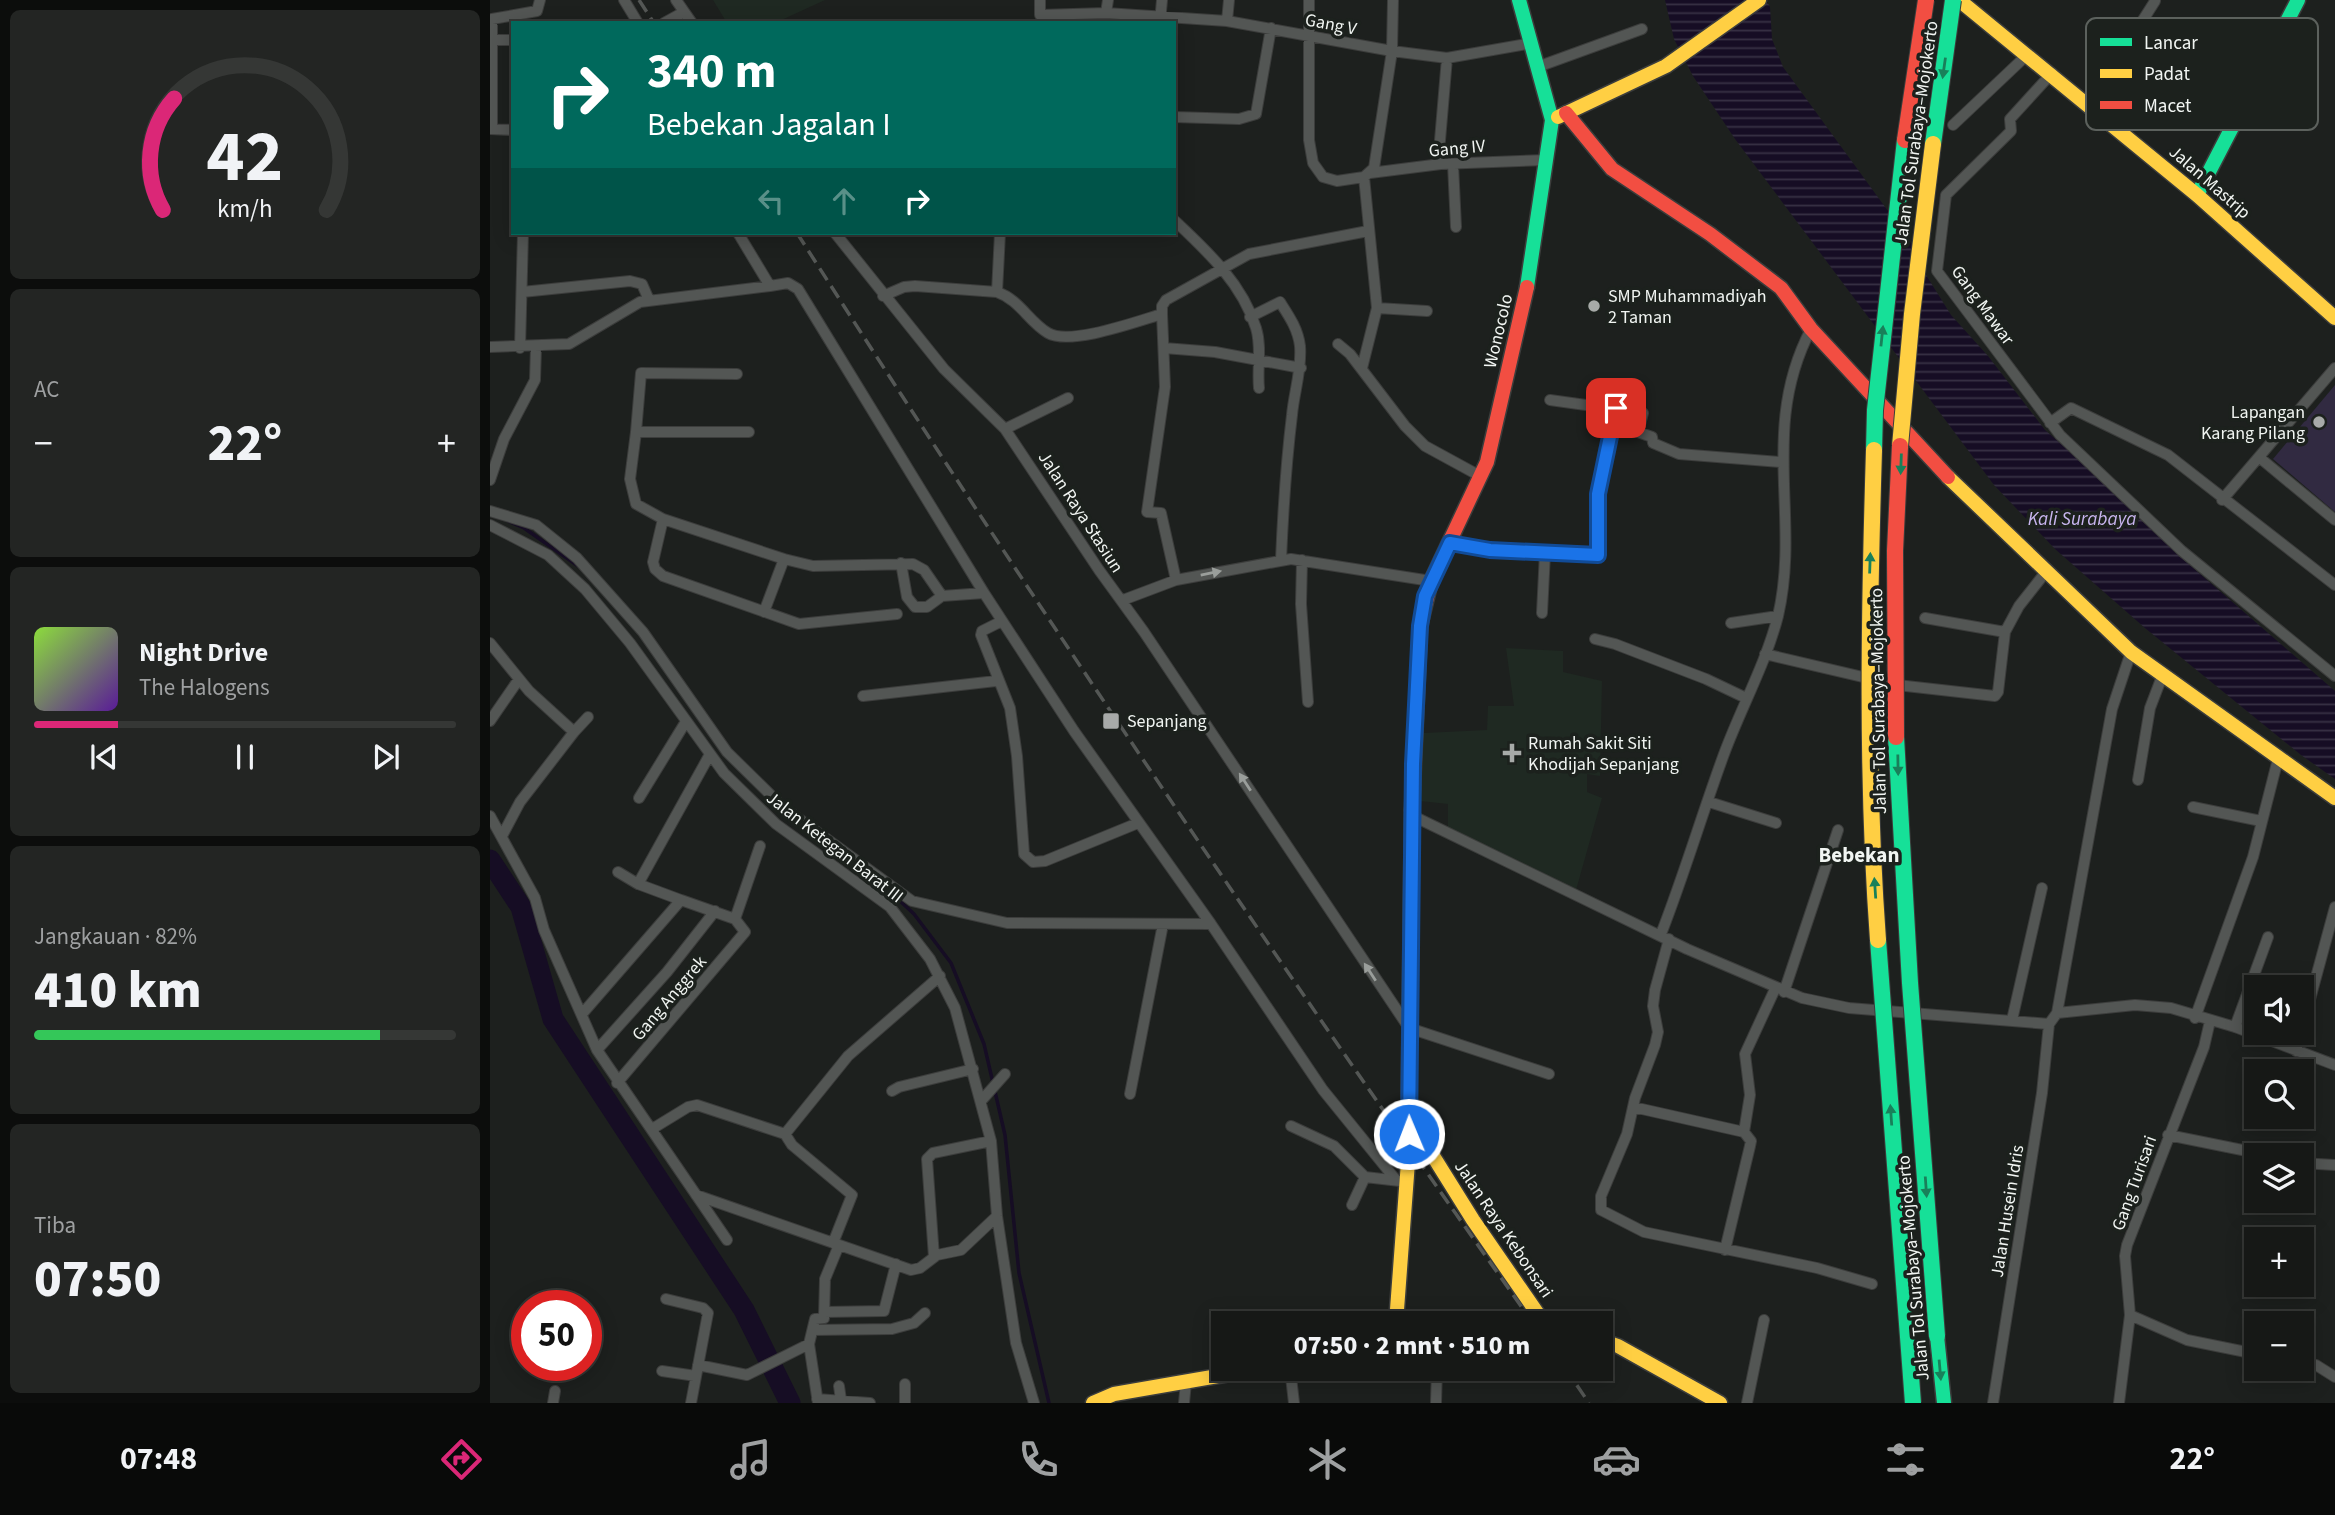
<!DOCTYPE html>
<html lang="id">
<head>
<meta charset="utf-8">
<style>
  :root { --surface:#161816; --page:#232523; --text:#f1f3f6; --muted:#9ea0a1; --line:#353735; --accent:#db2777 }
  body { margin:0; font-family:"Source Sans 3",sans-serif; background:var(--page); color:var(--text); height:100vh; display:flex; flex-direction:column; font-size:26px; white-space:nowrap }
  * { box-sizing:border-box; margin:0 }
  p { font-size:23px; color:var(--muted) }
  .icon { flex:none; width:38px; height:38px; fill:none; stroke:currentColor; stroke-width:2; stroke-linecap:round; stroke-linejoin:round }
  .map { position:relative; flex:1; overflow:hidden }
  .panel { display:flex; flex-direction:column; gap:10px; padding:10px; background:#0c0d0c; width:490px }
  .panel>* { flex:none }
  .hud { position:absolute; left:21px; top:21px; width:665px; height:214px; border-radius:0px; box-shadow:0 4px 18px #0003,0 0 0 2px var(--line); background:#00695c; color:#fff; overflow:hidden }
  .fabs { position:absolute; left:1754px; top:975px; display:grid; gap:14px }
  .fabs a { display:grid; place-items:center; width:70px; height:70px; border-radius:0px; background:var(--surface); box-shadow:0 4px 18px #0003,0 0 0 2px var(--line); font-size:35px }
  .speed { position:absolute; left:21px; top:1290px; display:flex; gap:14px; font-size:35px; font-weight:700; text-align:center }
  .speed>* { display:grid; place-content:center; width:91px; height:91px; border-radius:50%; background:var(--surface); box-shadow:0 4px 18px #0003,0 0 0 2px var(--line); line-height:1 }
  .speed .limit { border:10px solid #d22; background:#fff; color:#111 }
  .pin { position:absolute; display:grid; place-items:center; width:60px; height:60px; color:#fff; margin:-30px; border-radius:14px; box-shadow:0 4px 10px #0006 }
  .me { position:absolute; width:77px; margin:-38px; rotate:359deg; stroke-linejoin:round; filter:drop-shadow(0 0 5px #0008) }
  .turn { display:flex; align-items:center; gap:24px; height:147px; padding:0 21px; font-size:32px }
  .turn .icon { width:91px; height:91px; stroke-width:2.5 }
  .turn b { display:block; font-size:49px; line-height:60px }
  .lanes { display:flex; align-items:center; height:66px; padding:0 21px; background:#0003; justify-content:center; gap:35px; direction:ltr }
  .lanes .off { opacity:.35 }
  .big { font-size:52px; font-weight:800; line-height:1.1 }
  .panel .card { flex:1; display:flex; flex-direction:column; justify-content:center; gap:10px; min-width:0; padding:0 24px; border-radius:10px; background:var(--page) }
  .panel .dial { align-items:center; gap:0 }
  .dial svg { height:182px; overflow:visible; fill:none; stroke:var(--line); stroke-width:7; stroke-linecap:round; text-anchor:middle }
  .dial text { fill:var(--text); stroke:none }
  .song { display:flex; align-items:center; gap:21px }
  .cover { width:84px; height:84px; border-radius:10px; background:linear-gradient(135deg,hsl(90 70% 55%),hsl(270 70% 35%)) }
  .played { height:7px; border-radius:4px; background:linear-gradient(90deg,var(--accent) 20%,var(--line) 20%) }
  .keys { display:flex; justify-content:space-around; direction:ltr }
  .heat { display:flex; justify-content:space-between; align-items:center; font-size:38px; direction:ltr }
  .charge { height:10px; border-radius:5px; background:linear-gradient(90deg,#34c759 82%,var(--line) 0) }
  .trip { position:absolute; left:721px; top:1311px; width:402px; height:70px; border-radius:0px; background:var(--surface); box-shadow:0 4px 18px #0003,0 0 0 2px var(--line); font-weight:800; line-height:70px; text-align:center }
  .dock { display:flex; height:112px; justify-content:space-around; align-items:center; background:#090a09; color:var(--muted) }
  .dock .icon { width:49px; height:49px }
  .dock .current { color:var(--accent) }
  .dock b { font-size:32px; color:var(--text) }
  main { display:flex; flex:1; min-height:0 }
  .map>svg:first-child { display:block }
  .built { fill:#1f2922 }
  .green { fill:#312a41 }
  .water { fill:url(#water-rules) }
  .lines { fill:none; stroke-linecap:round; stroke-linejoin:round }
  .stream { stroke:#160d24; stroke-width:3.5 }
  .river { stroke:#160d24; stroke-width:21 }
  .street-casing { stroke:#3c3d3c; stroke-width:12 }
  .fast-casing { stroke:#3c3d3c; stroke-width:17 }
  .slow-casing { stroke:#3c3d3c; stroke-width:17 }
  .jam-casing { stroke:#3c3d3c; stroke-width:17 }
  .street { stroke:#535654; stroke-width:10 }
  .fast { stroke:#16e098; stroke-width:14 }
  .slow { stroke:#ffcf43; stroke-width:14 }
  .jam { stroke:#f24e42; stroke-width:14 }
  .rail { stroke:#545755; stroke-width:3.5; stroke-dasharray:14 7; stroke-linecap:butt }
  .fast-bridge-casing { stroke:#3c3d3c; stroke-width:18; stroke-linecap:butt }
  .slow-bridge-casing { stroke:#3c3d3c; stroke-width:18; stroke-linecap:butt }
  .jam-bridge-casing { stroke:#3c3d3c; stroke-width:18; stroke-linecap:butt }
  .fast-bridge { stroke:#16e098; stroke-width:16 }
  .slow-bridge { stroke:#ffcf43; stroke-width:16 }
  .jam-bridge { stroke:#f24e42; stroke-width:16 }
  .oneway { fill:#19805a }
  .oneway2 { fill:#9a9e9b }
  .route-casing { stroke:#114b97; stroke-width:18 }
  .route { stroke:#1a73e8; stroke-width:12 }
  .poi-dot { fill:#a7aaa8; stroke:#1c211d; stroke-width:2.5 }
  .labels { text-anchor:middle; stroke-width:7; stroke-linejoin:round; paint-order:stroke }
  .street-label { font-size:18px; fill:#f1f5f2; stroke:#1c211d }
  .poi-label { font-size:18px; fill:#f1f5f2; stroke:#1c211d; text-anchor:start }
  .water-label { font-size:19px; font-style:italic; fill:#c9b6f0; stroke:#1c211d }
  .quarter-label { font-size:21px; font-weight:bold; fill:#f1f5f2; stroke:#1c211d }
  .key { fill:#1c211d; stroke:#5c615d; stroke-width:2 }
  .key-label { font-size:19px; fill:#f1f5f2 }
</style>
</head>
<body>
<main>
<section class="panel">
<div class="card dial"><svg viewBox="0 0 100 80">
<path d="M14 69A42 42 0 1 1 86 69"/>
<path d="M14 69A42 42 0 0 1 19 20" stroke="#db2777"/>
<text x="50" y="56" font-size="32" font-weight="700">42</text>
<text x="50" y="72" font-size="11">km/h</text>
</svg></div>
<div class="card"><p>AC</p>
<div class="heat"><a>−</a><b class="big">22°</b><a>+</a></div>
</div>
<div class="card">
<div class="song"><i class="cover"></i><div><b>Night Drive</b><p>The Halogens</p></div></div>
<div class="played"></div>
<div class="keys"><svg class="icon" aria-label="previous" viewBox="0 0 24 24"><path d="M18 5L8 12l10 7zM5 5v14"/></svg><svg class="icon" aria-label="pause" viewBox="0 0 24 24"><path d="M8 5v14M16 5v14"/></svg><svg class="icon" aria-label="next" viewBox="0 0 24 24"><path d="M6 5l10 7-10 7zM19 5v14"/></svg></div>
</div>
<div class="card"><p>Jangkauan · 82%</p><b class="big">410 km</b><div class="charge"></div></div>
<div class="card"><p>Tiba</p><b class="big">07:50</b></div>
</section>
<div class="map">
<svg width="1845" height="1403" viewBox="0 0 1845 1403">
  <defs>
    <pattern id="water-rules" width="6" height="5" patternUnits="userSpaceOnUse" patternTransform="scale(1.75)"><rect width="6" height="5" fill="#160d24"/><path d="M0 2.5h6" fill="none" stroke="#383144"/></pattern>
  </defs>
  <rect width="100%" height="100%" fill="#1d201e"/>
  <!-- built -->
  <path class="built" d="M223,0H335L285,23H237Z
    M1016,648L1073,651V672L1112,681L1110,776L1097,774V792L1112,798L1086,890L958,827V804L930,801L934,733L997,730L998,706H1024Z"/>
  <!-- green -->
  <path class="green" d="M1845,385V512L1783,459Z"/>
  <!-- water -->
  <path class="water" d="M1175,0H1276L1280,7L1282,39L1293,67L1425,248L1436,275L1461,315L1498,356L1555,430L1601,470L1687,554L1845,691V779L1811,755L1655,628L1565,549L1504,485L1245,139L1203,76L1184,39Z"/>
  <g class="lines">
    <!-- stream -->
    <path class="stream" d="M18,521L34,528L91,568
      M393,885L424,914L461,963L494,1044L515,1135L529,1273L559,1403"/>
    <!-- river -->
    <path class="river" d="M0,860L31,907L63,1019L254,1310L300,1403"/>
    <!-- street casing -->
    <g class="street-casing">
      <path id="street" d="M134,0L148,23
        M186,0L202,23
        M550,0V15L616,13L737,21L902,51L957,58L1042,43
        M819,0V140L823,163L833,177L847,181L874,177
        M616,13L618,0
        M737,21L739,0
        M670,22L672,0
        M174,23L194,12
        M0,40H23
        M1050,66L1152,29
        M1562,73L1520,119L1521,131L1456,195L1447,271L1570,435L1692,551L1845,676
        M1599,105L1665,1
        M684,117L749,119L766,114L781,28
        M1463,125L1538,54
        M0,129L23,130
        M2,129V19L47,11L50,0
        M951,164L949,152L957,58
        M963,164L966,227
        M880,173L951,164L1057,160
        M684,220C717,251 752,283 766,328C772,347 767,369 769,388
        M345,233L454,369L515,429L609,570L654,632L919,1028L1059,1074
        M510,233L507,292C530,300 538,321 558,333C580,346 648,321 672,314V306L676,300L759,254L878,231
        M280,286L298,283L308,289L494,593L584,731L721,924L833,1090L906,1180
        M32,292L140,281L152,284L159,300
        M393,296L414,287L425,286L507,292
        M887,308L937,311
        M672,314L675,387L657,512L671,513L686,580
        M760,317L790,302C799,316 808,329 810,346C812,370 804,392 802,415C796,464 793,512 791,560
        M848,344L860,354L915,426L935,446L990,476
        M0,347L79,344L150,302L280,286L248,233
        M30,348L33,233
        M674,348L725,352L811,368
        M872,368L887,308L874,177L884,168L902,51L903,0
        M1060,400L1153,413L1148,432L1162,437L1163,443L1189,454L1291,462
        M1560,423L1581,408L1678,455L1845,585
        M515,429L578,398
        M146,432L151,373L247,374
        M259,432H146L140,479L146,504L173,519L294,559L323,566L423,564L434,570L452,596L494,593
        M1770,458L1845,520
        M0,480L14,439L45,380L46,347
        M1732,500L1845,368
        M0,511L46,525L87,558L153,632L237,752L293,807L422,901L517,923L721,924
        M173,519L163,562L165,569L173,576L309,624L407,614
        M0,525L58,555L95,589L140,643L234,773L286,824L400,907L440,959L465,1008L501,1141L507,1216L526,1343L544,1403
        M960,543L1000,549L1108,555V494L1127,408
        M812,560L811,604L818,702
        M411,563L417,597L425,607H437L452,596
        M633,600L686,580L801,559L941,581
        M274,612L294,559
        M1052,613L1055,553
        M1435,618L1515,632
        M512,621L492,631L491,635L520,708L527,756L534,854L543,862L555,861L648,823
        M1241,623L1288,616
        M1105,639L1125,644L1216,679L1256,698
        M0,643L39,691L84,732L98,717
        M1275,654L1407,685L1505,696L1508,692L1515,632L1529,606L1555,573
        M373,696L506,681
        M0,721L29,679
        M1648,780L1660,708L1673,674
        M149,798L195,723
        M1219,802L1286,823
        M1703,807L1771,821
        M0,816L45,898L54,930L107,1050L237,1240
        M923,816L1197,949L1312,998L1359,1008L1559,1024L1567,1013L1645,1005L1681,1008L1745,1027L1845,1065
        M12,836L30,802L84,732
        M128,872L148,884
        M245,919L270,846
        M1171,934C1194,875 1212,814 1234,754C1251,708 1276,663 1288,616C1311,517 1269,428 1321,329
        M1179,939L1165,990L1163,1006L1168,1032L1165,1045L1145,1098L1137,1134L1111,1196V1210L1154,1232L1327,1268L1382,1284
        M1294,992L1348,830
        M1567,1013L1622,709L1641,652
        M92,1014L191,900L148,884L219,756
        M1705,1018L1763,857L1789,755
        M1522,1020L1552,888
        M1745,1027L1778,937
        M107,1050L177,972L225,911
        M1806,1051L1845,907
        M127,1083L255,932L245,919L191,900
        M402,1091L409,1087L483,1069
        M640,1094L673,924
        M491,1101L515,1074
        M1143,1107L1254,1132L1261,1141L1260,1146L1235,1250
        M801,1126L844,1146L875,1177
        M162,1129L198,1107L207,1105L295,1134
        M1254,1132L1260,1095L1255,1054L1285,989
        M1678,1135L1777,1155
        M1811,1163L1845,1165
        M206,1195L421,1270L430,1268L447,1255L471,1250L507,1216
        M862,1205L875,1177L910,1181
        M343,1243L362,1195L302,1145L295,1134L358,1056L450,976
        M444,1257L437,1159L443,1153L501,1141
        M176,1299L213,1308L218,1313L201,1403
        M334,1312L394,1311L406,1264
        M1640,1315L1697,1340L1766,1354
        M323,1330L402,1329L424,1323L435,1313
        M1811,1361L1826,1365L1845,1377
        M208,1365L257,1375L319,1344
        M800,1368L804,1403
        M172,1371L206,1376
        M349,1386L351,1400
        M327,1399L380,1403
        M63,1403L65,1391
        M328,1403L319,1344L325,1319L334,1318L335,1279L349,1245
        M415,1403V1384
        M694,1403L696,1382
        M946,1403L947,1368
        M1257,1403L1274,1320
        M1503,1403L1552,1093L1559,1024
        M1629,1403L1640,1315L1635,1256L1637,1245L1714,1047L1720,1021"/>
    </g>
    <!-- fast casing -->
    <g class="fast-casing">
      <path id="fast" d="M1029,0L1062,120L1037,287
        M1707,195L1808,0
        M1447,1336L1454,1403"/>
    </g>
    <!-- slow casing -->
    <g class="slow-casing">
      <path id="slow" d="M1469,0L1707,195L1845,318
        M1068,117L1176,66L1269,0
        M1458,477L1641,652L1845,798
        M920,1119L983,1220L1050,1317L1058,1323
        M906,1323L918,1162L922,810
        M1111,1340L1128,1346L1230,1403
        M603,1403L624,1394L774,1368"/>
    </g>
    <!-- jam casing -->
    <g class="jam-casing">
      <path id="jam" d="M1076,113L1122,169L1220,234L1291,288L1321,329L1458,477
        M922,810L930,626L941,581L997,462L1037,287"/>
    </g>
    <!-- street -->
    <use href="#street" class="street"/>
    <!-- fast -->
    <use href="#fast" class="fast"/>
    <!-- slow -->
    <use href="#slow" class="slow"/>
    <!-- jam -->
    <use href="#jam" class="jam"/>
    <!-- rail -->
    <path class="rail" d="M149,0L164,23
      M307,233C543,602 789,965 1043,1323
      M1075,1368L1099,1403"/>
    <!-- fast-bridge casing -->
    <g class="fast-bridge-casing">
      <path id="fast-bridge" d="M1443,144L1463,0
        M1384,450L1385,410L1415,140
        M1406,737L1420,983L1447,1336
        M1388,940L1423,1403"/>
    </g>
    <!-- slow-bridge casing -->
    <g class="slow-bridge-casing">
      <path id="slow-bridge" d="M1410,446L1422,314L1443,144
        M1384,450C1379,614 1376,777 1388,940"/>
    </g>
    <!-- jam-bridge casing -->
    <g class="jam-bridge-casing">
      <path id="jam-bridge" d="M1415,140L1436,0
        M1406,737L1405,551L1410,446"/>
    </g>
    <!-- fast-bridge -->
    <use href="#fast-bridge" class="fast-bridge"/>
    <!-- slow-bridge -->
    <use href="#slow-bridge" class="slow-bridge"/>
    <!-- jam-bridge -->
    <use href="#jam-bridge" class="jam-bridge"/>
  </g>
  <!-- one-way arrows -->
  <defs><path id="oneway-solid" d="M-6-.8H1V-3.2L6.5 0L1 3.2V.8H-6Z" transform="scale(1.75)"/></defs>
  <g class="oneway">
    <use href="#oneway-solid" transform="translate(1454 68) rotate(98)"/>
    <use href="#oneway-solid" transform="translate(1392 336) rotate(-84)"/>
    <use href="#oneway-solid" transform="translate(1411 464) rotate(92)"/>
    <use href="#oneway-solid" transform="translate(1380 563) rotate(-88)"/>
    <use href="#oneway-solid" transform="translate(1408 765) rotate(89)"/>
    <use href="#oneway-solid" transform="translate(1385 888) rotate(-94)"/>
    <use href="#oneway-solid" transform="translate(1401 1115) rotate(-94)"/>
    <use href="#oneway-solid" transform="translate(1436 1187) rotate(86)"/>
    <use href="#oneway-solid" transform="translate(1450 1370) rotate(85)"/>
  </g>
  <g class="oneway2">
    <use href="#oneway-solid" transform="translate(721 573) rotate(-11)"/>
    <use href="#oneway-solid" transform="translate(755 782) rotate(-123)"/>
    <use href="#oneway-solid" transform="translate(880 972) rotate(-123)"/>
  </g>
  <g class="lines">
    <!-- route casing -->
    <g class="route-casing">
      <path id="route" d="M919,1134L923,764L930,626L935,596L960,543L1000,550L1108,555V494L1126,408"/>
    </g>
    <!-- route -->
    <use href="#route" class="route"/>
  </g>
  <!-- markers -->
  <g class="poi-dot">
    <circle cx="1104" cy="306" r="7"/>
    <circle cx="1829" cy="422" r="7"/>
    <rect x="612" y="712" width="18" height="18" rx="3.5"/>
    <path d="M1018.5 742.5h7v7h7v7h-7v7h-7v-7h-7v-7h7z"/>
  </g>
  <g class="labels">
    <!-- street labels -->
    <g class="street-label">
      <text transform="translate(841 24) rotate(11)" y="6">Gang V</text>
      <text transform="translate(1426 133) rotate(-82)" y="6">Jalan Tol Surabaya–Mojokerto</text>
      <text transform="translate(967 148) rotate(-5)" y="6">Gang IV</text>
      <text transform="translate(1720 182) rotate(41)" y="6">Jalan Mastrip</text>
      <text transform="translate(1493 305) rotate(54)" y="6">Gang Mawar</text>
      <text transform="translate(1008 331) rotate(-77)" y="6">Wonocolo</text>
      <text transform="translate(591 512) rotate(57)" y="6">Jalan Raya Stasiun</text>
      <text transform="translate(1388 701) rotate(-91)" y="6">Jalan Tol Surabaya–Mojokerto</text>
      <text transform="translate(345 847) rotate(38)" y="6">Jalan Ketegan Barat III</text>
      <text transform="translate(179 998) rotate(-50)" y="6">Gang Anggrek</text>
      <text transform="translate(1644 1183) rotate(-70)" y="6">Gang Turisari</text>
      <text transform="translate(1517 1211) rotate(-81)" y="6">Jalan Husein Idris</text>
      <text transform="translate(1014 1229) rotate(56)" y="6">Jalan Raya Kebonsari</text>
      <text transform="translate(1423 1268) rotate(-95)" y="6">Jalan Tol Surabaya–Mojokerto</text>
    </g>
    <!-- poi labels -->
    <g class="poi-label">
      <text x="1118" y="302">SMP Muhammadiyah<tspan x="1118" dy="21">2 Taman</tspan></text>
      <text x="1815" y="418" text-anchor="end">Lapangan<tspan x="1815" dy="21">Karang Pilang</tspan></text>
      <text x="637" y="727">Sepanjang</text>
      <text x="1038" y="749">Rumah Sakit Siti<tspan x="1038" dy="21">Khodijah Sepanjang</tspan></text>
    </g>
    <!-- water labels -->
    <g class="water-label">
      <text x="1592" y="525">Kali Surabaya</text>
    </g>
    <!-- quarter labels -->
    <g class="quarter-label">
      <text x="1369" y="862">Bebekan</text>
    </g>
  </g>
  <!-- legend -->
  <rect x="1596" y="18" width="232" height="112" rx="10" class="key"/>
  <rect x="1610" y="38" width="32" height="8" fill="#16e098"/>
  <rect x="1610" y="69" width="32" height="9" fill="#ffcf43"/>
  <rect x="1610" y="101" width="32" height="8" fill="#f24e42"/>
  <g class="key-label">
    <text x="1654" y="49">Lancar</text>
    <text x="1654" y="80">Padat</text>
    <text x="1654" y="112">Macet</text>
  </g>
</svg>
<div class="fabs">
<a><svg class="icon" aria-label="sound" viewBox="0 0 24 24"><path d="M4 9h4l5-4v14l-5-4H4zM17 9q2 3 0 6"/></svg></a>
<a><svg class="icon" aria-label="search" viewBox="0 0 24 24"><circle cx="10" cy="10" r="6"/><path d="M15 15l6 6"/></svg></a>
<a><svg class="icon" aria-label="layers" viewBox="0 0 24 24"><path d="M12 4l9 5-9 5-9-5zM3 14l9 5 9-5"/></svg></a>
<a>+</a>
<a>−</a>
</div>
<div class="speed"><div class="limit">50</div></div>
<div class="pin" style="left:1126px;top:408px;background:#d93025"><svg class="icon" aria-label="arrive" viewBox="0 0 24 24"><path d="M6 21V4h12l-3 4 3 4H6"/></svg></div>
<svg class="me" style="left:919px;top:1134px" viewBox="-20 -20 40 40"><circle r="17" fill="#1a73e8" stroke="#fff" stroke-width="3"/><path d="M0-11L8 9 0 5-8 9z" fill="#fff"/></svg>
<div class="trip">07:50 · 2 mnt · 510 m</div>
<div class="hud">
<div class="turn"><svg class="icon" aria-label="right" viewBox="0 0 24 24"><path d="M7 20v-9h11M14 6l5 5-5 5"/></svg><div><b>340 m</b>Bebekan Jagalan I</div></div>
<div class="lanes"><svg class="icon off" aria-label="left" viewBox="0 0 24 24"><path d="M17 20v-9H6M10 6l-5 5 5 5"/></svg><svg class="icon off" aria-label="ahead" viewBox="0 0 24 24"><path d="M12 20V5M6 11l6-6 6 6"/></svg><svg class="icon" aria-label="right" viewBox="0 0 24 24"><path d="M7 20v-9h11M14 6l5 5-5 5"/></svg></div>
</div>
</div>
</main>
<nav class="dock">
<b>07:48</b>
<svg class="icon current" aria-label="directions" viewBox="0 0 24 24"><path d="M12 3l9 9-9 9-9-9zM9 14v-3h6M13 9l2 2-2 2"/></svg>
<svg class="icon" aria-label="music" viewBox="0 0 24 24"><path d="M9 18V5l10-2v13"/><circle cx="6" cy="18" r="3"/><circle cx="16" cy="16" r="3"/></svg>
<svg class="icon" aria-label="phone" viewBox="0 0 24 24"><path d="M5 4h4l2 5-3 2q2 4 5 5l2-3 5 2v4C11 20 4 13 5 4z"/></svg>
<svg class="icon" aria-label="climate" viewBox="0 0 24 24"><path d="M12 3v18M4 7l16 10M4 17L20 7"/></svg>
<svg class="icon" aria-label="car" viewBox="0 0 24 24"><path d="M5 17H2v-5l4-1 3-4h7l3 4 3 1v5h-3M9 17h6M6 11h13"/><circle cx="7" cy="17" r="2"/><circle cx="17" cy="17" r="2"/></svg>
<svg class="icon" aria-label="filters" viewBox="0 0 24 24"><path d="M4 7h16M4 17h16"/><circle cx="9" cy="7" r="2"/><circle cx="15" cy="17" r="2"/></svg>
<b>22°</b>
</nav>
</body>
</html>
